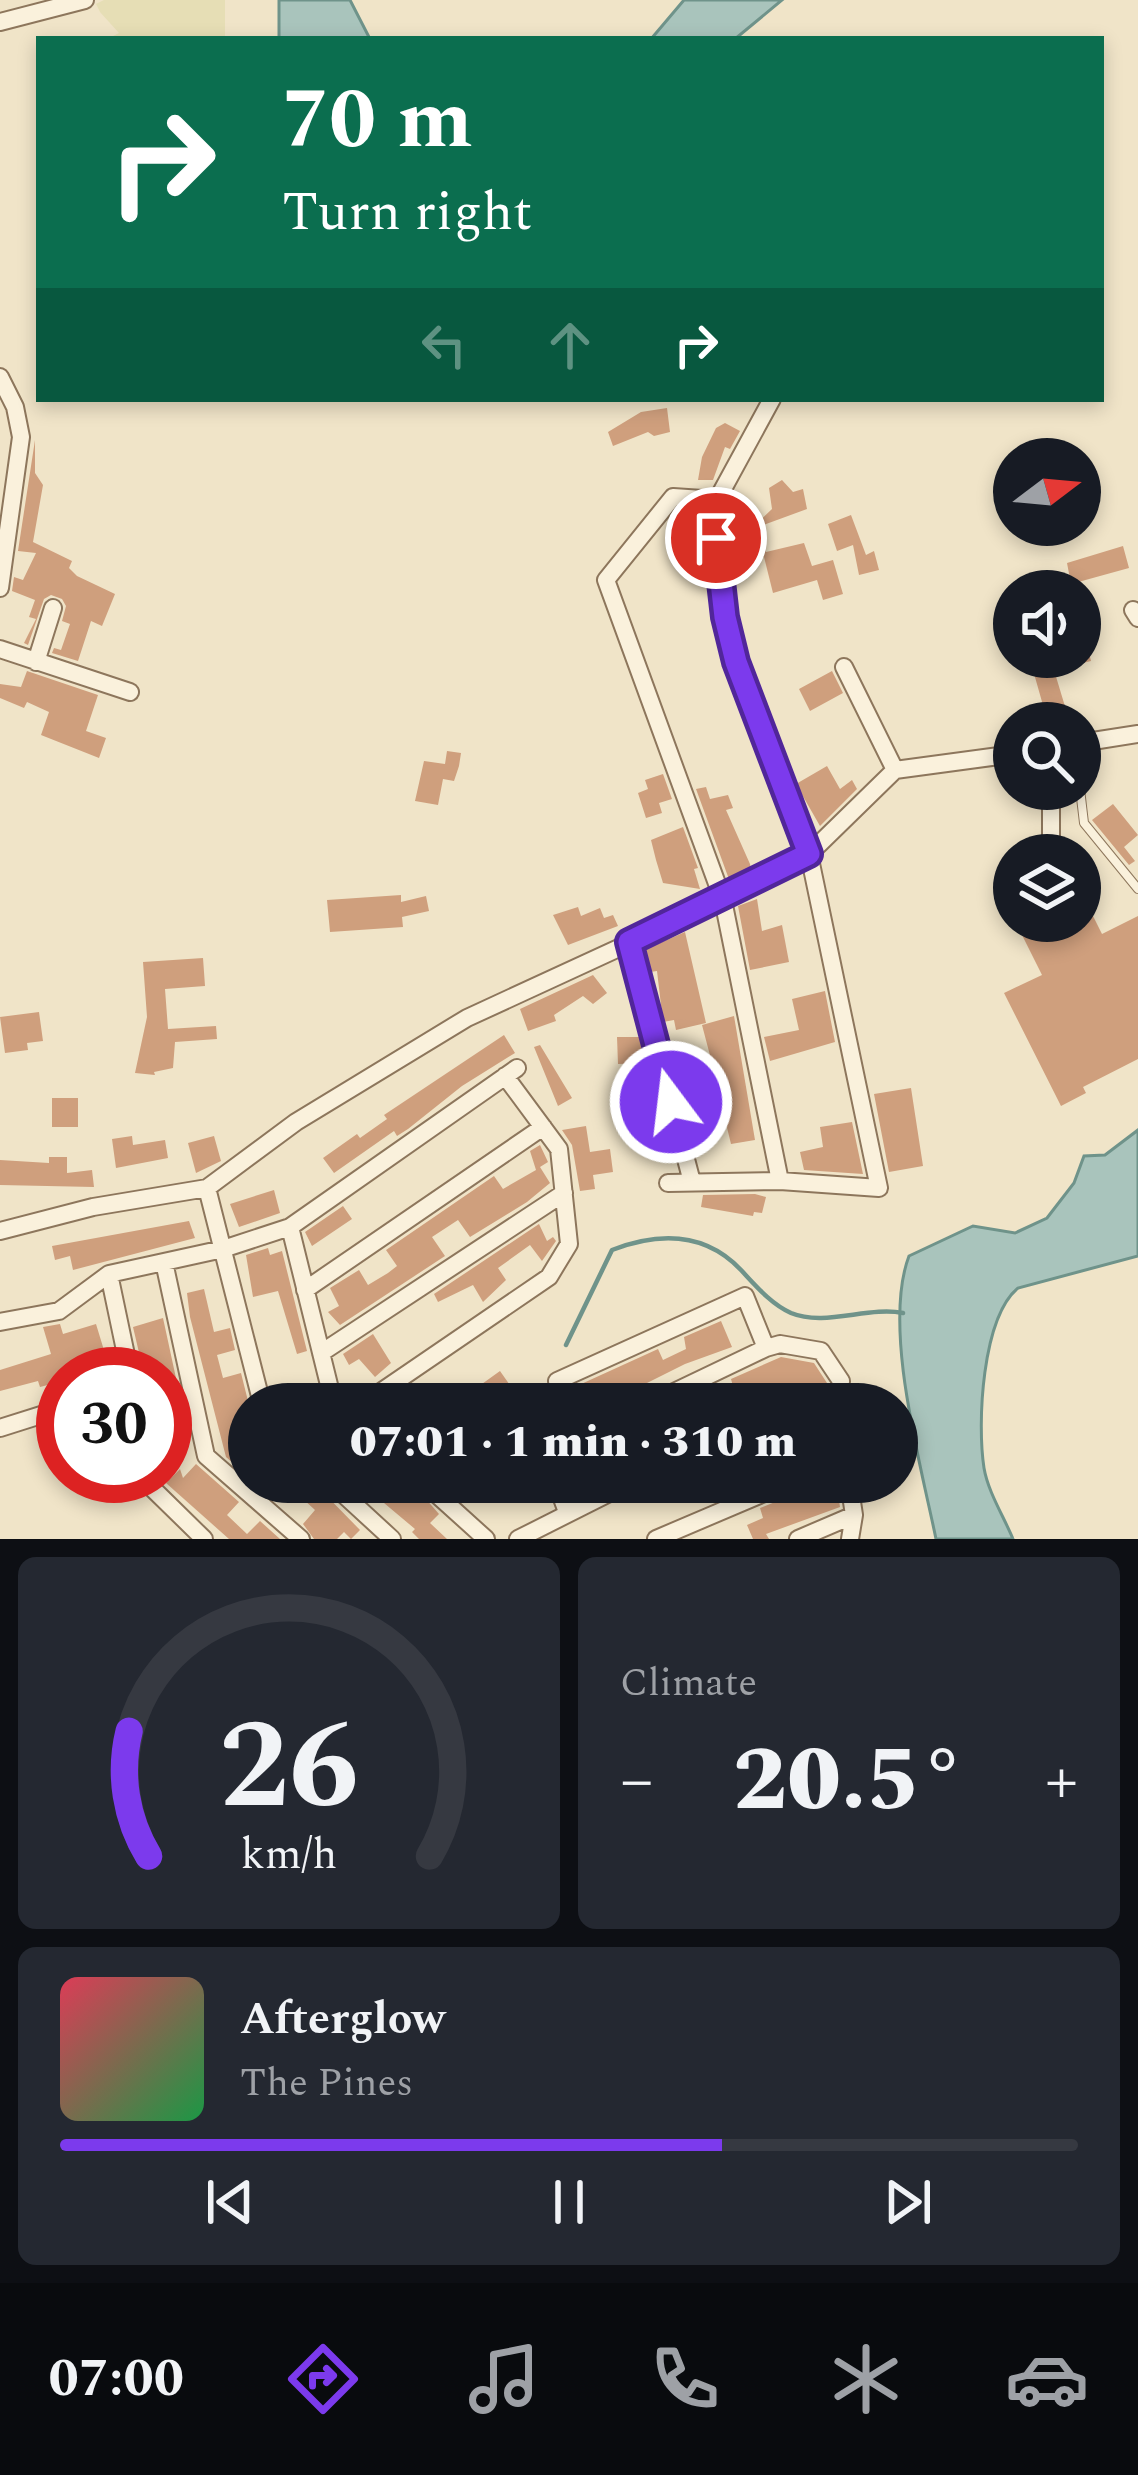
<!DOCTYPE html>
<html lang="en">
<head>
<meta charset="utf-8">
<style>
  :root { --surface:#171b24; --page:#242831; --text:#f1f3f6; --muted:#9ea1a6; --line:#363941; --accent:#7c3aed }
  body { margin:0; font-family:Spectral,serif; background:var(--page); color:var(--text); height:100vh; display:flex; flex-direction:column; font-size:45px; white-space:nowrap }
  * { box-sizing:border-box; margin:0 }
  p { font-size:39px; color:var(--muted) }
  .icon { flex:none; width:66px; height:66px; fill:none; stroke:currentColor; stroke-width:2; stroke-linecap:round; stroke-linejoin:round }
  .map { position:relative; height:1539px; overflow:hidden }
  .side { display:flex; flex-direction:column; gap:18px; padding:18px; background:#0d0f14; flex:1 }
  .side>* { flex:none }
  .banner { position:absolute; left:36px; top:36px; width:1068px; height:366px; border-radius:0px; box-shadow:0 6px 18px #0003; background:#0b6e4f; color:#fff; overflow:hidden }
  .needle { width:78px; rotate:74deg }
  .controls { position:absolute; left:993px; top:438px; display:grid; gap:24px }
  .controls a { display:grid; place-items:center; width:108px; height:108px; border-radius:50%; background:var(--surface); box-shadow:0 6px 18px #0003; font-size:60px }
  .speed { position:absolute; left:36px; top:1347px; display:flex; gap:24px; font-size:60px; font-weight:700; text-align:center }
  .speed>* { display:grid; place-content:center; width:156px; height:156px; border-radius:50%; background:var(--surface); box-shadow:0 6px 18px #0003; line-height:1 }
  .speed .limit { border:18px solid #d22; background:#fff; color:#111 }
  .pin { position:absolute; display:grid; place-items:center; width:102px; height:102px; color:#fff; margin:-51px; border:6px solid #fff; border-radius:50%; box-shadow:0 3px 12px #0007 }
  .me { position:absolute; width:132px; margin:-66px; rotate:345deg; stroke-linejoin:round; filter:drop-shadow(0 0 9px #0008) }
  .turn { display:flex; align-items:center; gap:42px; height:252px; padding:0 48px; font-size:54px }
  .turn .icon { width:156px; height:156px; stroke-width:2.5 }
  .turn b { display:block; font-size:84px; line-height:102px }
  .lanes { display:flex; align-items:center; height:114px; padding:0 48px; background:#0003; justify-content:center; gap:60px; direction:ltr }
  .lanes .off { opacity:.35 }
  .big { font-size:90px; font-weight:800; line-height:1.1 }
  .side .widget { flex:1; display:flex; flex-direction:column; justify-content:center; gap:18px; min-width:0; padding:0 42px; border-radius:18px; background:var(--page) }
  .side .dial { align-items:center; gap:0 }
  .dial svg { height:312px; overflow:visible; fill:none; stroke:var(--line); stroke-width:7; stroke-linecap:round; text-anchor:middle }
  .dial text { fill:var(--text); stroke:none }
  .song { display:flex; align-items:center; gap:36px }
  .cover { width:144px; height:144px; border-radius:18px; background:linear-gradient(135deg,hsl(350 70% 55%),hsl(140 70% 35%)) }
  .played { height:12px; border-radius:6px; background:linear-gradient(90deg,var(--accent) 65%,var(--line) 65%) }
  .keys { display:flex; justify-content:space-around; direction:ltr }
  .heat { display:flex; justify-content:space-between; align-items:center; font-size:66px; direction:ltr }
  .side .tiles { flex:1; display:grid; gap:18px; grid-template-columns:1fr 1fr }
  .widget:last-child { grid-column:span 2 }
  .trip { position:absolute; left:228px; top:1383px; width:690px; height:120px; border-radius:60px; background:var(--surface); box-shadow:0 6px 18px #0003; font-weight:800; line-height:120px; text-align:center }
  .tab-bar { display:flex; height:192px; justify-content:space-around; align-items:center; background:#090b0e; color:var(--muted) }
  .tab-bar .icon { width:84px; height:84px }
  .tab-bar .selected { color:var(--accent) }
  .tab-bar b { font-size:54px; color:var(--text) }
  .map>svg:first-child { display:block }
  .farmland { fill:#e6deb5 }
  .water { fill:#a9c4bc; stroke:#6f938a; stroke-width:3 }
  .lines { fill:none; stroke-linecap:round; stroke-linejoin:round }
  .stream { stroke:#6f938a; stroke-width:4.5 }
  .building { fill:#cf9f7d }
  .lane-casing { stroke:#8d765c; stroke-width:10 }
  .street-casing { stroke:#8d765c; stroke-width:20 }
  .lane { stroke:#faf1dc; stroke-width:8 }
  .street { stroke:#faf1dc; stroke-width:16 }
  .route-casing { stroke:#51269a; stroke-width:30 }
  .route { stroke:#7c3aed; stroke-width:21 }
</style>
</head>
<body>
<div class="map">
<svg width="1138" height="1539" viewBox="0 0 1138 1539">
  <rect width="100%" height="100%" fill="#f0e4c8"/>
  <!-- farmland -->
  <path class="farmland" d="M104,0H225V39H107L119,33L100,12L96,4Z"/>
  <!-- water -->
  <path class="water" d="M279,0H350L370,39H279Z
    M684,0H782L735,39H651Z
    M1138,1130V1256L1018,1288C982,1318 977,1423 984,1468C988,1492 1004,1517 1013,1539H936C921,1465 882,1327 909,1256L973,1226L1015,1233L1047,1218L1074,1183L1084,1156L1105,1155Z"/>
  <g class="lines">
    <!-- stream -->
    <path class="stream" d="M566,1345L612,1250C659,1232 705,1232 741,1270C756,1286 771,1304 791,1313C825,1327 868,1306 903,1313"/>
  </g>
  <!-- building -->
  <path class="building" d="M667,408L670,432L654,436L648,432L613,446L608,432L641,412Z
    M725,423L740,431L730,449L725,447L713,480H698L702,457L716,428Z
    M35,440V473L43,485L33,542L72,561L69,568L77,576L115,594L102,626L91,621L78,661L52,653L54,648L61,650L70,624L62,621L66,606L62,599L51,595L44,599L28,645L24,643L36,619L29,617L35,600L12,591L14,577L23,580L36,553L18,551Z
    M782,480L793,492L803,489L807,509L750,530L772,509L769,488Z
    M851,515L866,555L874,551L879,570L859,575L853,545L837,551L828,524Z
    M764,543L766,552L804,543L812,566L833,560L843,594L823,600L817,580L773,593L764,557L756,559L752,545Z
    M1123,546L1129,568L1071,584L1067,563Z
    M1054,657H1090L1091,661L1054,670L1070,723H1048L1033,670Z
    M27,671L98,695L86,731L106,738L99,758L41,735L49,712L27,702L24,708L0,698V684L21,687Z
    M832,671L843,693L810,711L799,689Z
    M447,751L461,753L459,766L454,781L443,779L438,805L415,801L424,761L445,764Z
    M827,766L840,789L852,780L857,789L820,826L796,784Z
    M663,774L672,799L659,803L662,813L646,818L638,793L648,789L645,780Z
    M706,787L710,799L728,795L733,808L726,810L750,864L751,870L730,882L696,789Z
    M1113,804L1138,835L1124,847L1135,861L1129,865L1092,820Z
    M683,827L698,868L694,869L700,889L663,883L656,860L651,840Z
    M1080,890L1102,934L1138,916V1059L1083,1087L1086,1093L1061,1106L1004,993L1042,975L1021,933L1045,921H1080Z
    M401,895V902L426,896L429,911L402,917L403,927L330,932L327,900Z
    M757,899L762,931L782,925L789,962L750,970L738,906Z
    M578,907L581,916L600,908L604,918L613,915L618,926L568,945L553,915Z
    M685,932L706,1023L676,1030L674,1020L663,1022L657,971L650,972L644,950Z
    M203,958L205,986L165,989L168,1029L216,1026L217,1039L175,1042L173,1068L154,1072L155,1075L135,1073L147,1017L143,962Z
    M593,975L607,993L593,1004L583,996L554,1015L556,1021L528,1031L520,1009Z
    M825,991L835,1042L770,1061L764,1037L799,1030L792,999Z
    M39,1012L43,1041L27,1043L28,1050L5,1053L0,1017Z
    M734,1016L755,1140L731,1144L721,1103L687,1112L681,1089L717,1082L702,1025Z
    M504,1035L515,1053L462,1086L408,1129L397,1136L394,1131L334,1173L323,1158L357,1134L360,1138L387,1119L384,1115Z
    M617,1037H641L648,1063L618,1064Z
    M540,1045L572,1098L558,1106L534,1047Z
    M911,1088L923,1166L889,1172L874,1094Z
    M52,1098H78V1127H52Z
    M852,1122L863,1174L804,1170L800,1152L823,1147L820,1127Z
    M586,1126L590,1152L610,1149L613,1172L593,1175L595,1189L580,1191L572,1145L562,1130Z
    M132,1136L133,1145L165,1140L168,1158L116,1168L112,1139Z
    M214,1136L221,1161L196,1173L188,1143Z
    M540,1145L548,1162L540,1167L550,1183L527,1202L470,1237L458,1220L432,1237L445,1256L340,1325L328,1312L339,1306L330,1288L359,1270L368,1285L388,1273L397,1266L386,1250L494,1176L503,1189L536,1170L530,1151Z
    M49,1157H67V1173L92,1170L94,1187L0,1185V1160L49,1163Z
    M274,1190L280,1213L239,1227L230,1204Z
    M755,1194L766,1197L762,1213L754,1212L753,1216L701,1207L703,1195Z
    M343,1206L352,1219L312,1246L305,1232Z
    M189,1221L195,1238L73,1270L70,1256L55,1260L52,1246Z
    M539,1224L547,1241L553,1237L556,1241L542,1261L530,1245L498,1268L506,1280L483,1302L473,1285L438,1302L434,1294Z
    M268,1248L270,1255L282,1251L307,1351L297,1354L278,1291L253,1297L246,1255Z
    M204,1289L214,1332L230,1328L235,1350L217,1355L223,1378L241,1373L249,1405V1477L226,1457L190,1317L187,1293Z
    M163,1318L179,1392L165,1396V1374H144L133,1327Z
    M721,1321L732,1347L685,1364L605,1404H589L579,1385L658,1349L663,1360L686,1349L684,1337Z
    M60,1324L63,1334L96,1324L110,1370L63,1374V1381L40,1387L38,1381L0,1391V1370L51,1354L43,1327Z
    M373,1334L391,1363L375,1377L359,1359L349,1365L343,1354Z
    M781,1357L814,1363L827,1383L784,1400L782,1395L760,1404H738L731,1379Z
    M500,1371L523,1404H454Z
    M196,1464L239,1502L227,1515L247,1534L260,1521L280,1539H229L166,1483L180,1469L183,1478Z
    M257,1482H313L360,1530L351,1539L344,1532L337,1539H314L303,1524L315,1510L290,1487L276,1501Z
    M359,1482H411L439,1514L430,1523L447,1539H419L412,1532L415,1529Z
    M808,1482H817L824,1498L838,1494L840,1507L766,1534L769,1539H753L747,1525L763,1518L760,1508L795,1494Z"/>
  <g class="lines">
    <!-- lane casing -->
    <g class="lane-casing">
      <path id="lane" d="M1080,787L1089,742
        M1080,789L1084,823L1138,889"/>
    </g>
    <!-- street casing -->
    <g class="street-casing">
      <path id="street" d="M0,22L85,0
        M0,377L15,407L21,437L0,588
        M772,399L717,500L673,497L606,580L723,900L780,1181
        M1133,610L1138,618
        M0,649L130,692
        M36,662L53,608
        M844,667L895,770
        M1080,743L1138,734
        M1051,789V837
        M629,942L692,1182
        M668,1183L780,1181L879,1188L809,854L736,662L725,617L716,538L717,500
        M207,1188L262,1404
        M290,1227L332,1397L339,1404
        M0,1231L93,1207L207,1188L296,1122L467,1018L723,900L809,854L895,770L1014,754
        M164,1262L206,1456L301,1539
        M109,1274L130,1374
        M305,1290L543,1127
        M0,1322L59,1311L109,1274L223,1249L290,1227L517,1068
        M321,1353L564,1193
        M363,1404L549,1277L569,1244L559,1149L505,1076
        M566,1404L557,1381L745,1296L766,1348
        M649,1404L766,1348L780,1344L821,1351L841,1381L839,1404
        M815,1404L840,1395
        M0,1428L63,1408
        M151,1476L153,1489L204,1539
        M330,1482L392,1539
        M423,1482L486,1539
        M556,1482L567,1512
        M849,1482L854,1515L850,1539
        M518,1539L631,1482
        M656,1539L790,1482
        M798,1539L854,1515"/>
    </g>
    <!-- lane -->
    <use href="#lane" class="lane"/>
    <!-- street -->
    <use href="#street" class="street"/>
  </g>
  <g class="lines">
    <!-- route casing -->
    <g class="route-casing">
      <path id="route" d="M671,1102L629,942L809,854L736,662L725,617L716,538"/>
    </g>
    <!-- route -->
    <use href="#route" class="route"/>
  </g>
</svg>
<div class="controls">
<a><svg class="needle" viewBox="-14 -14 28 28"><path d="M0-13l5 13h-10z" fill="#e53935"/><path d="M0 13l5-13h-10z" fill="#9ea1a6"/></svg></a>
<a><svg class="icon" aria-label="sound" viewBox="0 0 24 24"><path d="M4 9h4l5-4v14l-5-4H4zM17 9q2 3 0 6"/></svg></a>
<a><svg class="icon" aria-label="search" viewBox="0 0 24 24"><circle cx="10" cy="10" r="6"/><path d="M15 15l6 6"/></svg></a>
<a><svg class="icon" aria-label="layers" viewBox="0 0 24 24"><path d="M12 4l9 5-9 5-9-5zM3 14l9 5 9-5"/></svg></a>
</div>
<div class="speed"><div class="limit">30</div></div>
<div class="pin" style="left:716px;top:538px;background:#d93025"><svg class="icon" aria-label="arrive" viewBox="0 0 24 24"><path d="M6 21V4h12l-3 4 3 4H6"/></svg></div>
<svg class="me" style="left:671px;top:1102px" viewBox="-20 -20 40 40"><circle r="17" fill="#7c3aed" stroke="#fff" stroke-width="3"/><path d="M0-11L8 9 0 5-8 9z" fill="#fff"/></svg>
<div class="trip">07:01 · 1 min · 310 m</div>
<div class="banner">
<div class="turn"><svg class="icon" aria-label="right" viewBox="0 0 24 24"><path d="M7 20v-9h11M14 6l5 5-5 5"/></svg><div><b>70 m</b>Turn right</div></div>
<div class="lanes"><svg class="icon off" aria-label="left" viewBox="0 0 24 24"><path d="M17 20v-9H6M10 6l-5 5 5 5"/></svg><svg class="icon off" aria-label="ahead" viewBox="0 0 24 24"><path d="M12 20V5M6 11l6-6 6 6"/></svg><svg class="icon" aria-label="right" viewBox="0 0 24 24"><path d="M7 20v-9h11M14 6l5 5-5 5"/></svg></div>
</div>
</div>
<section class="side">
<div class="tiles">
<div class="widget dial"><svg viewBox="0 0 100 80">
<path d="M14 69A42 42 0 1 1 86 69"/>
<path d="M14 69A42 42 0 0 1 9 37" stroke="#7c3aed"/>
<text x="50" y="56" font-size="32" font-weight="700">26</text>
<text x="50" y="72" font-size="11">km/h</text>
</svg></div>
<div class="widget"><p>Climate</p>
<div class="heat"><a>−</a><b class="big">20.5°</b><a>+</a></div>
</div>
<div class="widget">
<div class="song"><i class="cover"></i><div><b>Afterglow</b><p>The Pines</p></div></div>
<div class="played"></div>
<div class="keys"><svg class="icon" aria-label="previous" viewBox="0 0 24 24"><path d="M18 5L8 12l10 7zM5 5v14"/></svg><svg class="icon" aria-label="pause" viewBox="0 0 24 24"><path d="M8 5v14M16 5v14"/></svg><svg class="icon" aria-label="next" viewBox="0 0 24 24"><path d="M6 5l10 7-10 7zM19 5v14"/></svg></div>
</div>
</div>
</section>
<nav class="tab-bar">
<b>07:00</b>
<svg class="icon selected" aria-label="directions" viewBox="0 0 24 24"><path d="M12 3l9 9-9 9-9-9zM9 14v-3h6M13 9l2 2-2 2"/></svg>
<svg class="icon" aria-label="music" viewBox="0 0 24 24"><path d="M9 18V5l10-2v13"/><circle cx="6" cy="18" r="3"/><circle cx="16" cy="16" r="3"/></svg>
<svg class="icon" aria-label="phone" viewBox="0 0 24 24"><path d="M5 4h4l2 5-3 2q2 4 5 5l2-3 5 2v4C11 20 4 13 5 4z"/></svg>
<svg class="icon" aria-label="climate" viewBox="0 0 24 24"><path d="M12 3v18M4 7l16 10M4 17L20 7"/></svg>
<svg class="icon" aria-label="car" viewBox="0 0 24 24"><path d="M5 17H2v-5l4-1 3-4h7l3 4 3 1v5h-3M9 17h6M6 11h13"/><circle cx="7" cy="17" r="2"/><circle cx="17" cy="17" r="2"/></svg>
</nav>
</body>
</html>
